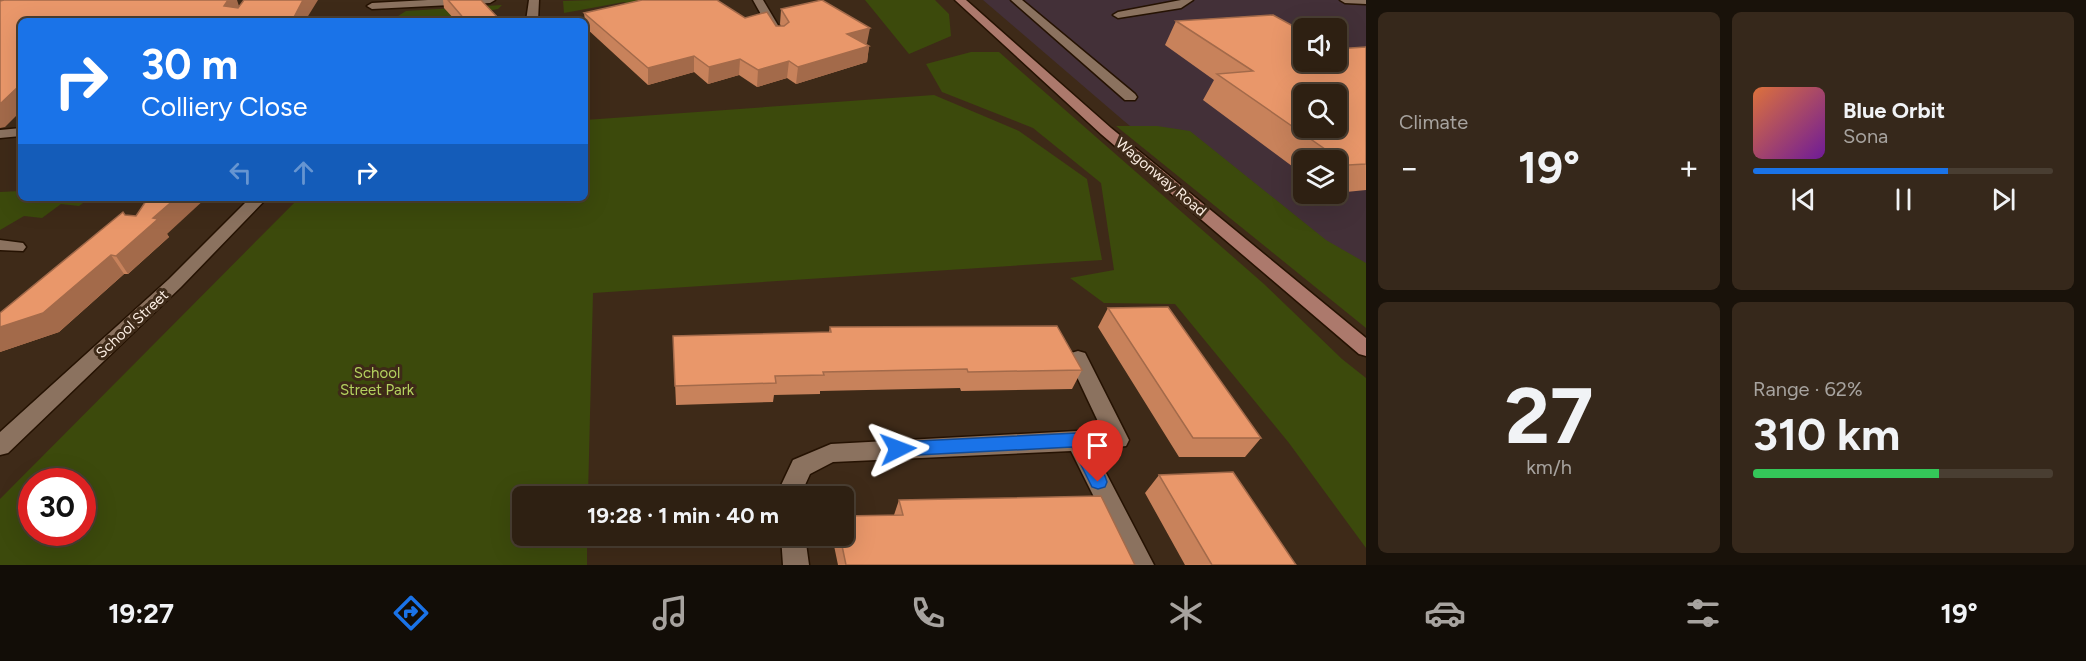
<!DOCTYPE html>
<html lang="en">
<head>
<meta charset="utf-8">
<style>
  :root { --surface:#2e2012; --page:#36281b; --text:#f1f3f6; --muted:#a7a39f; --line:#493e32; --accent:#1a73e8 }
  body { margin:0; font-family:Figtree,sans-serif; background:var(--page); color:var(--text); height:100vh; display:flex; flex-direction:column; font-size:22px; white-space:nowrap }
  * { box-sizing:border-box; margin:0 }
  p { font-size:20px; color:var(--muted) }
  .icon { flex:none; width:33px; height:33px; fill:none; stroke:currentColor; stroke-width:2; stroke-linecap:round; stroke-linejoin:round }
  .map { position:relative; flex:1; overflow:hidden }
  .details { display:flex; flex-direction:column; gap:12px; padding:12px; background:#19120a; width:720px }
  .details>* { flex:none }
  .guide { position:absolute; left:18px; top:18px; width:570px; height:183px; border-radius:9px; box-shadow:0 6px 24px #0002,0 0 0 2px var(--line); background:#1a73e8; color:#fff; overflow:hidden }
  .tools { position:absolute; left:1293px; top:18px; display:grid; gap:12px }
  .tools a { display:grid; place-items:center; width:54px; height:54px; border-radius:9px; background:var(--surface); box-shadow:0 6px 24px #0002,0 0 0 2px var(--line); font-size:30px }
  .speed { position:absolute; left:18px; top:468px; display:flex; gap:12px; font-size:30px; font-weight:700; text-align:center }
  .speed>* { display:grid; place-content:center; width:78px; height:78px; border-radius:50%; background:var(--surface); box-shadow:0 6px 24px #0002,0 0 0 2px var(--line); line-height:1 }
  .speed .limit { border:9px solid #d22; background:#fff; color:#111 }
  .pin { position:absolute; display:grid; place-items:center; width:51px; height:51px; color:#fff; margin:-62px -26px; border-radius:50% 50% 50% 0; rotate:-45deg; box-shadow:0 0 6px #0007 }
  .pin .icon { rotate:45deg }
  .me { position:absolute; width:66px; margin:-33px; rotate:87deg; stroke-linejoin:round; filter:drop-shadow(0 0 4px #0008) }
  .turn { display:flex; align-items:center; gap:21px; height:126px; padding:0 24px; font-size:27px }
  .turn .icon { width:78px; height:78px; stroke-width:2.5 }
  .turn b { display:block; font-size:42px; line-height:51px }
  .lanes { display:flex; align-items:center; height:57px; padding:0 24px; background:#0003; justify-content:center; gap:30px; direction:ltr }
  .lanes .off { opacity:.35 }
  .big { font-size:45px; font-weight:700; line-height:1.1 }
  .details .widget { flex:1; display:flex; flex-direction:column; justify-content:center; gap:9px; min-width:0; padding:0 21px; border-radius:9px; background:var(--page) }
  .details .dial { align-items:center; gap:0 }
  .dial b { font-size:78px; line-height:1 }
  .song { display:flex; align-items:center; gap:18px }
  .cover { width:72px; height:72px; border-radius:9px; background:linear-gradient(135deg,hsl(20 70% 55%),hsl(280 70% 35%)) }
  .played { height:6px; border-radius:3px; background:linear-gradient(90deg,var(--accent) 65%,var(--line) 65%) }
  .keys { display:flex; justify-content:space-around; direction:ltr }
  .heat { display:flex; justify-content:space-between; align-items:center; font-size:33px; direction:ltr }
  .charge { height:9px; border-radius:4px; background:linear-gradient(90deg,#34c759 62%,var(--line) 0) }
  .details .tiles { flex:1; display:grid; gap:12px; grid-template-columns:repeat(2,1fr) }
  .trip { position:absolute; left:512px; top:486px; width:342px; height:60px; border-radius:9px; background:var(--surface); box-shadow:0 6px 24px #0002,0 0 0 2px var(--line); font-weight:700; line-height:60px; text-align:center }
  .tabs { display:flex; height:96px; justify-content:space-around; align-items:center; background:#120d07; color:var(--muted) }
  .tabs .icon { width:42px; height:42px }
  .tabs .selected { color:var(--accent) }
  .tabs b { font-size:27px; color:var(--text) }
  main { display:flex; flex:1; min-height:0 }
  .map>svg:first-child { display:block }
  .industrial { fill:#433038; fill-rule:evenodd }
  .green { fill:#3c4a0c; fill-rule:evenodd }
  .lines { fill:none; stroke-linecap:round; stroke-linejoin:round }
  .lane-casing { stroke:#251202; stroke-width:3 }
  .street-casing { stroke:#251202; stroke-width:3 }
  .secondary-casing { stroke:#251202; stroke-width:3 }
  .lane { fill:#8b725f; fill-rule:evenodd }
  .street { fill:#8b725f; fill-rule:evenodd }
  .secondary { fill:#ac796c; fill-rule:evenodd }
  .wall { fill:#c8825b }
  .shaded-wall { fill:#a36a4a }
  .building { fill:#e9976a; stroke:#a36a4a; stroke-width:1.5; fill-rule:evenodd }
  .route { fill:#1a73e8; stroke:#114b97; stroke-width:1.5 }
  .labels { text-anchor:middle; stroke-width:6; stroke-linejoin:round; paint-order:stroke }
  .street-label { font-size:15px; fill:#fbede2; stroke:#3e2a18 }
  .park-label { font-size:15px; fill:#b4d25f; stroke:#3e2a18 }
</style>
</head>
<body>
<main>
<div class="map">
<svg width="1366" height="565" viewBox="0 0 1366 565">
  <rect width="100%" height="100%" fill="#3e2a18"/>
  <!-- industrial -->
  <path class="industrial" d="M983,0H1366V319L1124,121ZM1304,28H1336V62H1304ZM1304,94H1336V128H1304ZM1304,160H1336V194H1304Z"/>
  <!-- green -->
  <path class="green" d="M595,0H676L643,15L624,2L564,13L563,1Z
    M865,0H935L949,14L951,36L909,54Z
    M502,5L498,9L437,21H390L406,11Z
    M971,52H999L1264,284L1342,359L1366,378V548L1289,443L1175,304L1104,303L1070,278L1114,270L1101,183L1033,128L942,92L926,64Z
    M934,95L1019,131L1087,179L1102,260L593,293L588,496H522V536H587V565H0V499L299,198H585V120ZM32,482H82V532H32Z
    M1116,126H1157L1190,131L1326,240L1366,263V328Z
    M21,191V198H90L79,206L61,204L42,218L24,216L0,230V192Z"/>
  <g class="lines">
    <!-- lane casing -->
    <g class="lane-casing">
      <path id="lane" d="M1011,0H1022L1135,94L1137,97L1135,100H1125Z
        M1181,0H1193L1181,8L1118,18L1113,15L1118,12Z
        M1340,0H1366V4L1345,3Z"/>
    </g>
    <!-- street casing -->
    <g class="street-casing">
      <path id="street" d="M428,0H495L490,3L372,9L367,6L372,3Z
        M529,0H539L538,21H526Z
        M753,0H763L782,32L780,34H772Z
        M21,128V136L0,138V130Z
        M250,198H267L181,287L8,453L0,455V432L169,279Z
        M0,240L23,243L26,247L23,251L0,250Z
        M1078,351L1085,353L1129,440L1126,446L1094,450L1154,565H1128L1071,451L833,462L810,474L800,496H776L793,460L831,444L1077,431L1103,432L1068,358L1071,353Z
        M781,536H805L809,565H783Z"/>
    </g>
    <!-- secondary casing -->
    <g class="secondary-casing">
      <path id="secondary" d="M955,0H966L1111,128L1366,338V356L1359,354L1101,134Z"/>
    </g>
    <!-- lane -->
    <use href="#lane" class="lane"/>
    <!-- street -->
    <use href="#street" class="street"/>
    <!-- secondary -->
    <use href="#secondary" class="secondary"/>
  </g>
  <!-- wall -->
  <path class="wall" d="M443,0H481L501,21H456L444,8Z
    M781,9L867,43L866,44L869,46L867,62L796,84L787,78L757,87L739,75L708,84L694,72L648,85L586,28L584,13L745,18L776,26H781L780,24Z
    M1176,21L1304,62L1366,47V190L1336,193V160H1304V175L1203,100L1214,80L1165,45Z
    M125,215L136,216L167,234L169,237L128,274H124L59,332L0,352V313Z
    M1108,308L1261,438L1245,457H1179L1098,327Z
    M830,327L1082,370L1072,389L961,391L960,388L820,391V394L774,395L773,402L676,405L673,336L829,332Z
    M1159,475L1296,565H1185L1145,493Z
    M899,500L1135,565H838L832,536H843L894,515Z"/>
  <!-- shaded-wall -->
  <path class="shaded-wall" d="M228,0H237L239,6L230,21L224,6Z
    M303,0H318L305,21H292Z
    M870,28L867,43L844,49L847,34Z
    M869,46L867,62L796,84L798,67Z
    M694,56V72L648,85V68Z
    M740,59L739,75L708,84L709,67Z
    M789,61L787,78L757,87L758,70Z
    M21,84V111L5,127L0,128V104Z
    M176,198H206L167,234L169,237L128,274L116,256L153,218Z
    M111,255L124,274L59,332L0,352V327Z"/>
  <!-- building -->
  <path class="building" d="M4,0H228L224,6L238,8L244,0H303L292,21H21V84L0,104V1Z
    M448,0H481L501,21H466Z
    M642,0H717L745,18L767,12L776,26H784L789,22L781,9L822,0L870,28L847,34L869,46L798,67L789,61L758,70L740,59L709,67L694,56L648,68L584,13Z
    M1273,15L1304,32V62H1336V49L1366,47V164L1348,165L1217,74L1253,71L1176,21ZM1304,94H1336V128H1304Z
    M148,198H176L153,218L158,219L116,256L111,255L43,313L0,327V313L123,212L125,215L136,216Z
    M1168,307L1261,438H1193L1108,308Z
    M1057,326L1082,370L968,372L967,369L823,372L824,375L775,376L776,383L675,386L673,336L831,332L830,327Z
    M1233,472L1296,565H1212L1159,475Z
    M1101,496L1135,565H846L840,536H843V516L903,515L899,500Z"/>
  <!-- route -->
  <path class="route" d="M1077,433L1083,435L1105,476L1107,482L1105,487L1098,489L1092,487L1072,447L898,456L892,454L889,449L892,444L898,442Z"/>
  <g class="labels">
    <!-- street labels -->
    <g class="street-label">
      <text transform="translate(1161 177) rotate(40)" y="5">Wagonway Road</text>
      <text transform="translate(132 324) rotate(-43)" y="5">School Street</text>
    </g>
    <!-- park labels -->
    <g class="park-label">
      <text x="377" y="378">School<tspan x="377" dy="17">Street Park</tspan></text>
    </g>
  </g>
</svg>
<div class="tools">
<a><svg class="icon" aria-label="sound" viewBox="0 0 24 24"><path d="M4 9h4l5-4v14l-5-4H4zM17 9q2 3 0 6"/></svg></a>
<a><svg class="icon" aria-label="search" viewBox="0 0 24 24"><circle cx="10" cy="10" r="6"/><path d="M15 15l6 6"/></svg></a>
<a><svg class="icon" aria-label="layers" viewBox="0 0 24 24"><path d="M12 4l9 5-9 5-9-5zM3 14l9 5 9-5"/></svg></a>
</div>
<div class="speed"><div class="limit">30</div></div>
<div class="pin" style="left:1098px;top:482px;background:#d93025"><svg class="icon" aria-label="arrive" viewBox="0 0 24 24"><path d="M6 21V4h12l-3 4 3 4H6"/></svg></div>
<svg class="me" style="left:898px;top:449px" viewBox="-20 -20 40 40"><path d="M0-17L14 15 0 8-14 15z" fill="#1a73e8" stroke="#fff" stroke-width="4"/></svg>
<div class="trip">19:28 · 1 min · 40 m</div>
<div class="guide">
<div class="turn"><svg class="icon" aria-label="right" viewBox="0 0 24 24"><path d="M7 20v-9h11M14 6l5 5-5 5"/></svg><div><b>30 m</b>Colliery Close</div></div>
<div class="lanes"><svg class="icon off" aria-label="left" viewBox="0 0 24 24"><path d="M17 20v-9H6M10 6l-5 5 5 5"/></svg><svg class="icon off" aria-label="ahead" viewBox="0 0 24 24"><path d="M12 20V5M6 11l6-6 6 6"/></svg><svg class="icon" aria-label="right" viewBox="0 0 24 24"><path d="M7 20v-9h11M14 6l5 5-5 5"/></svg></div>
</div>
</div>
<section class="details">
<div class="tiles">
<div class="widget"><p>Climate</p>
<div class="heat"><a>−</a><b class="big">19°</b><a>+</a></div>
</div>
<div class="widget">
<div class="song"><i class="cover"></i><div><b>Blue Orbit</b><p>Sona</p></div></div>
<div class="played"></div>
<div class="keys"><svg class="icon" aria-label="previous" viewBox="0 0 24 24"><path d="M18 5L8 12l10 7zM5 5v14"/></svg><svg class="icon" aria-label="pause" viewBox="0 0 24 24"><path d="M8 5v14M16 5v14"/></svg><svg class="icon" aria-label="next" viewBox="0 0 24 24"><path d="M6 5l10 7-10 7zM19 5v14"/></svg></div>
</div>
<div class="widget dial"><b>27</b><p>km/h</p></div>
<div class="widget"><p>Range · 62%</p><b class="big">310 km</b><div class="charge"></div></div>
</div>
</section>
</main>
<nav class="tabs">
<b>19:27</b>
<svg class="icon selected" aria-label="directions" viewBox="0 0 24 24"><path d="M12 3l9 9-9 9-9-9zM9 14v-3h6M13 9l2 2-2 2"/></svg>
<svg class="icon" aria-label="music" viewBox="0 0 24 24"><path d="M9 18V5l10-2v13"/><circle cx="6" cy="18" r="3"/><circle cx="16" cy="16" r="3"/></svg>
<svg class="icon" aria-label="phone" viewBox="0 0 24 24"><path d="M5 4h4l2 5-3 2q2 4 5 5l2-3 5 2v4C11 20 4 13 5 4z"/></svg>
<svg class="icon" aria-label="climate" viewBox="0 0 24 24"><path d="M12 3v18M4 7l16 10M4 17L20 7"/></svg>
<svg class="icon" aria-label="car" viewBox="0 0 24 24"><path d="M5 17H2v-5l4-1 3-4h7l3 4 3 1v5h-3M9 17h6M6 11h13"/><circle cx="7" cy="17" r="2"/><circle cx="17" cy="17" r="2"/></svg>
<svg class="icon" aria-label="filters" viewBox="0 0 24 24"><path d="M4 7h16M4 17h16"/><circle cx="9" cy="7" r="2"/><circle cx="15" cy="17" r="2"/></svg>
<b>19°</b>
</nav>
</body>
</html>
